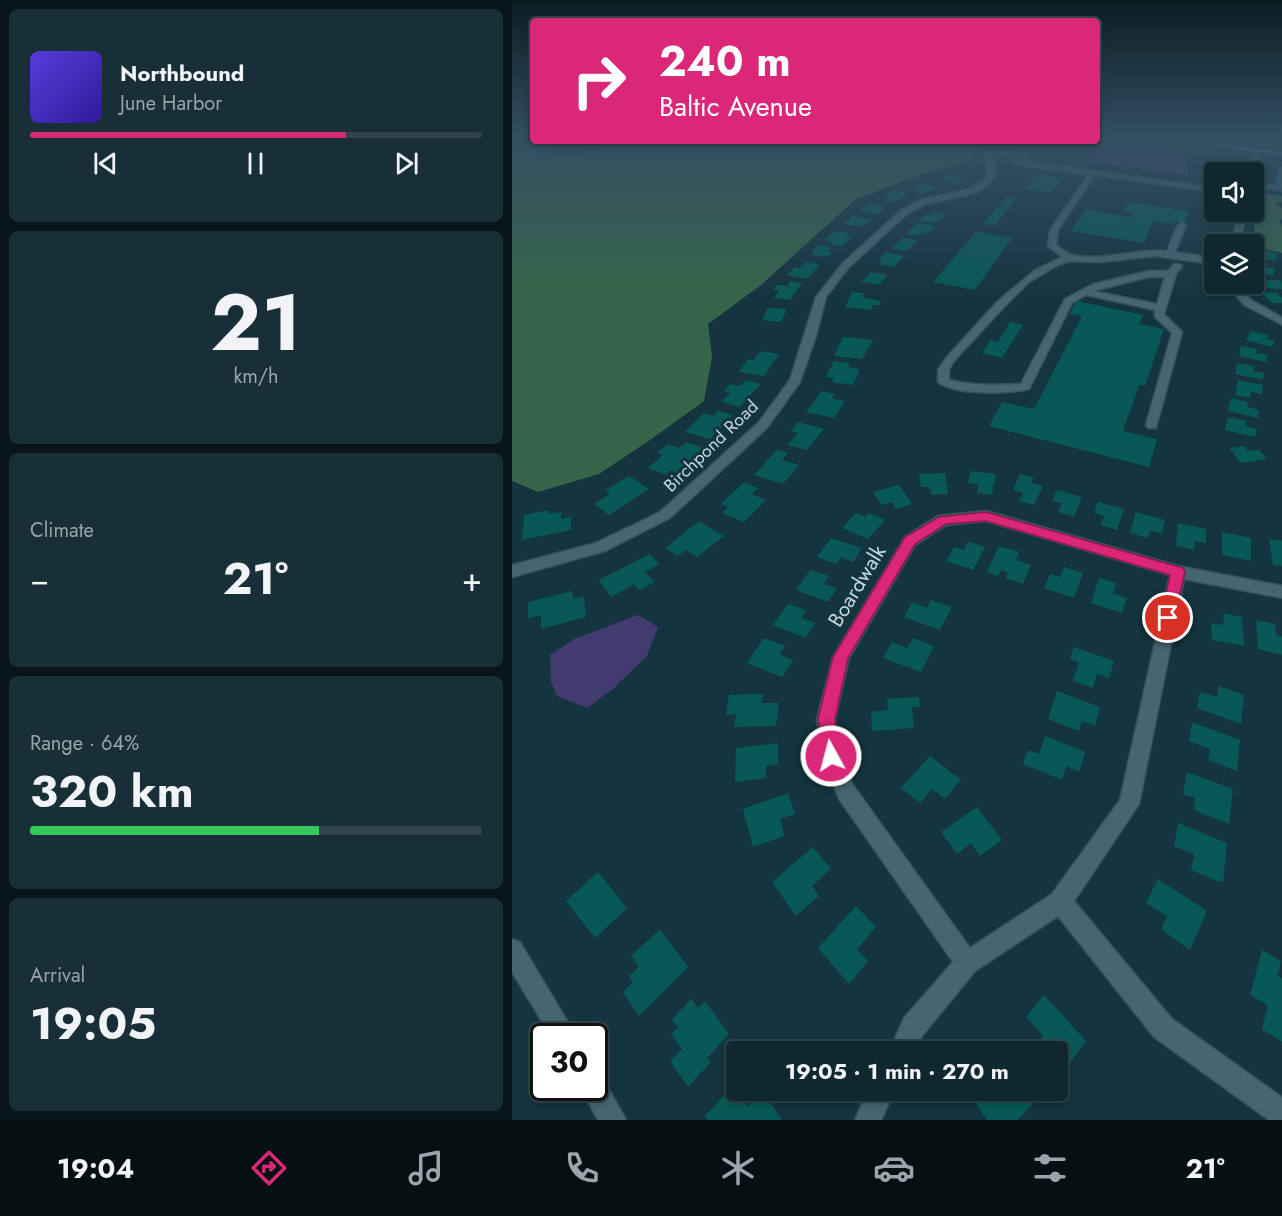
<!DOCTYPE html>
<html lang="en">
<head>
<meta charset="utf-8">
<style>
  :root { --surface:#0f272f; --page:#182f37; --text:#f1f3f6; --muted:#9ba5aa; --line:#2f444b; --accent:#db2777 }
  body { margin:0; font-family:Jost,sans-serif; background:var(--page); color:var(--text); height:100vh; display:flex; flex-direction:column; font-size:22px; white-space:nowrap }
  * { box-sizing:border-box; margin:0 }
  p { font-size:20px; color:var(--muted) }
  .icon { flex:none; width:33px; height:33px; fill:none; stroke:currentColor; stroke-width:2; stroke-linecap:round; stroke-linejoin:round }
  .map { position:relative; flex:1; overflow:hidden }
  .drawer { display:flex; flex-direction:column; gap:9px; padding:9px; background:#08151a; width:512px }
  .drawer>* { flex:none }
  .banner { position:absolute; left:18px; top:18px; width:570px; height:126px; border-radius:6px; box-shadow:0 3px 9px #0003,0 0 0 2px var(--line); background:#db2777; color:#fff; overflow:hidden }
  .fabs { position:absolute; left:692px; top:162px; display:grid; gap:12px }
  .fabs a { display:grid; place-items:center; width:60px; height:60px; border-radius:6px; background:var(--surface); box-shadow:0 3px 9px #0003,0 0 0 2px var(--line); font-size:30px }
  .speed { position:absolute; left:18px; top:1023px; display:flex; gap:12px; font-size:30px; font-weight:700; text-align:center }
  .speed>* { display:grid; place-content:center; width:78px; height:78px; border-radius:50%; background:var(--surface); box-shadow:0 3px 9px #0003,0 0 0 2px var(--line); line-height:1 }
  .speed .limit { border:3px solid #111; border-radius:9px; background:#fff; color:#111 }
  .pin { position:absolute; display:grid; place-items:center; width:51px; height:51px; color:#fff; margin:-26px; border:3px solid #fff; border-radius:50%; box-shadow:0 2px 6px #0007 }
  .me { position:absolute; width:66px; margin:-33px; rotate:353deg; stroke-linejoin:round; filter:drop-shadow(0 0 4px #0008) }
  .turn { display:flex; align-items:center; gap:21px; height:126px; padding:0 30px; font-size:27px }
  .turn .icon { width:78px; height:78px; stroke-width:2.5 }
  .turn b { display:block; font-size:42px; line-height:51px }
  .big { font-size:45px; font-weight:700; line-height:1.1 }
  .drawer .card { flex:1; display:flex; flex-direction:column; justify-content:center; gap:9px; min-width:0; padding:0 21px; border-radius:9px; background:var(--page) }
  .drawer .dial { align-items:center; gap:0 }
  .dial b { font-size:78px; line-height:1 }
  .song { display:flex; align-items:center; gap:18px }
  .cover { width:72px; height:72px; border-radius:9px; background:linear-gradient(135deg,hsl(250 70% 55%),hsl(250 70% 35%)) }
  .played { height:6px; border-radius:3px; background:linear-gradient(90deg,var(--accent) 70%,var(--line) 70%) }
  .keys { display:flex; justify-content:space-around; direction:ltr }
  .heat { display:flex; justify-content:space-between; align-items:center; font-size:33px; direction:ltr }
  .charge { height:9px; border-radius:4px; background:linear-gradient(90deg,#34c759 64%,var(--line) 0) }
  .trip { position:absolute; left:214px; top:1041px; width:342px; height:60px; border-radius:6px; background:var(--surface); box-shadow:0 3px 9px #0003,0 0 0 2px var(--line); font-weight:700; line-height:60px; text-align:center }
  .tab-bar { display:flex; height:96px; justify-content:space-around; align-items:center; background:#061013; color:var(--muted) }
  .tab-bar .icon { width:42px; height:42px }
  .tab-bar .on { color:var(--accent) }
  .tab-bar b { font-size:27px; color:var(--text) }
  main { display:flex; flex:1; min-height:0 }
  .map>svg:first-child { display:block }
  .green { fill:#36654a }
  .water { fill:#423b70 }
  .building { fill:#085955 }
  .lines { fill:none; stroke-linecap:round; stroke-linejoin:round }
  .minor-casing { stroke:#375059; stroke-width:3 }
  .major-casing { stroke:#375059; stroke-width:3 }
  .minor { fill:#456571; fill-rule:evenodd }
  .major { fill:#6997c4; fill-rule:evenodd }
  .route { fill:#db2777; stroke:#8e194d; stroke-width:1.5 }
  .labels { text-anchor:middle; stroke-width:6; stroke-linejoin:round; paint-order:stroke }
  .far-street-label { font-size:18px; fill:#c6d7de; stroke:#14343f }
  .street-label { font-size:21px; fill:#c6d7de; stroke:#14343f }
</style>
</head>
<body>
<main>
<section class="drawer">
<div class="card">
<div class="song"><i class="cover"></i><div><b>Northbound</b><p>June Harbor</p></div></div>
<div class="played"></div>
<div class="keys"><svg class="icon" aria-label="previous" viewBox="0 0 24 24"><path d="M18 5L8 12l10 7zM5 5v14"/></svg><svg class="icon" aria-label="pause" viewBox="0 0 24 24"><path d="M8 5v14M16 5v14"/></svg><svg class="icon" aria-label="next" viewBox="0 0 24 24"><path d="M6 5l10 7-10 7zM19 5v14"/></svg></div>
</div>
<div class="card dial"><b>21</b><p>km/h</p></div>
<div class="card"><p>Climate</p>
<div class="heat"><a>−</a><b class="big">21°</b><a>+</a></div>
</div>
<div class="card"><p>Range · 64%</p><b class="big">320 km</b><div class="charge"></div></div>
<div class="card"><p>Arrival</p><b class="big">19:05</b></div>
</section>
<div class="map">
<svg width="771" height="1120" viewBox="0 0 771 1120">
  <rect width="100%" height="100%" fill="#14343f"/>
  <!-- green -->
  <path class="green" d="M128,141H469L462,147L458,163L424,169L344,199L249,285L196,324L200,357L192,401L138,440L87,474L26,492L0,481V149L45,142L50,144L40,149V153L50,156Z
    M753,194L770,196V202L763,204L770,208V218L767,222L770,225V253L743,247L742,212L750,203Z"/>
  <!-- water -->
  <path class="water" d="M604,142L672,153L677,176L576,162L574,159L581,153L582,147L589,143Z
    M126,615L146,627L135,656L101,689L75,708L45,696L39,682L38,655L62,639Z"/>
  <!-- building -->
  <path class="building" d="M524,174L551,178L539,193L512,189Z
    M433,175L453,179L446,184L430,181L434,179L429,178Z
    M416,183L427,189L407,194L400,190L405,189L401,187Z
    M384,190L397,195L379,203L374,201L378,199L371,196Z
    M495,196L505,198L482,226L471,224Z
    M615,201L676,211V216L672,222L663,221L662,224L641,221L633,242L631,243L559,231L573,209L617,217L619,213L610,211Z
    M357,202L369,205L367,206L373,208L364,215L348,210Z
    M422,212L434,214L424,223L406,220L414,214L419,215Z
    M341,216L359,220L350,227L332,224Z
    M405,223L424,226L416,234L409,232L405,236L394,234Z
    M322,231L336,233L334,236L340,237L330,246L318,244L320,241L312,240Z
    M464,232L500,238L463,290L421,282Z
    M390,238L405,240L395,251L379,249Z
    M309,245L320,248L316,251L321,252L315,257L299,254L302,251L299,250Z
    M748,250L765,253L763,261L749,258V256L746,255Z
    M374,252L393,256L381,267L367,264L371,260L366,259Z
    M294,262L308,265L295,279L275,275L283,267L288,268Z
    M746,262L755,263L754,267L763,269L761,276L744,273Z
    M359,272L376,275L367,285L349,282Z
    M753,280H769L771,289L747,288L744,283L756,284Z
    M278,281L290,283L278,300L262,298L267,290H261L265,285L275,286Z
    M340,292L352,293L350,297L369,301L367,305H361L359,310L333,307Z
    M764,292L771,299V303H760L750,293Z
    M564,301L631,315L627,324L652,329L633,386L627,385L611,431L645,439L637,467L477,426L490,402L522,409L570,316L558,314Z
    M256,308L275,309L269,322L250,320Z
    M498,322L511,325L490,358L470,353L479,340L486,342Z
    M739,331L756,335L754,339L763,341L760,347L734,340Z
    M331,337L361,340L350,359L322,356Z
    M729,346L745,349L744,353L755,355L754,362L727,356Z
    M248,351L267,354L252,376L227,372L236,359L242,360Z
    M322,361L338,363L336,367L348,369L341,385L320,382L322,378L314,377Z
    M725,363L742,366L741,371L752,373L751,380L723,374Z
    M234,380L249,384L227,407L209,402L219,393L212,391L218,384L228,386Z
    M726,380L751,385L750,394L739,392L738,398L723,395Z
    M310,391L323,394L320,398L333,401L322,418L294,412Z
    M719,398L736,402L735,407L747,410L746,418L716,411Z
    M206,411L221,415L198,439L173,432L192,413L201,416Z
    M716,417L734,421L733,426L745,429L743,437L713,430Z
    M286,422L312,429L295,450L275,445L286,433L279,431Z
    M175,442L191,448L164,472L159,470L154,475L136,468L151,455L145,453L156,444L167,448Z
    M732,446L736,451L747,450L755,459L729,463L717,448Z
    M265,450L276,453L270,460L287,465L271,484L242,475Z
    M459,471L484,474L480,495L465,493L466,484L456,483Z
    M433,473L436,494L420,495L418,487H409L407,474Z
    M508,474L522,478L519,483L531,486L522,505L507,501L511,493L501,490Z
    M117,476L137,489L97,515L82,504L98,494L93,490Z
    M232,482L246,488L240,494L254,500L232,522L210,513L216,507L209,504Z
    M387,485L400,504L384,509L380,502L369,505L361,492Z
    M545,490L570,497L562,517L546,512L550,503L540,501Z
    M586,502L612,509L605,530L589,525L592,516L582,513Z
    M37,510V514L49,512V519L59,517V530L10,540L12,515Z
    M624,512L653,520L650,534L638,530L636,538L618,533Z
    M344,513L353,517L357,513L373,520L356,539L330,528Z
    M187,521L212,536L185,557L173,550L166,556L153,548Z
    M666,523L694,529V543L683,541L682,550L664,546Z
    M710,532L739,538V561L710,555Z
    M319,538L350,548L341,562L329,557L324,564L305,557Z
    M757,539L771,541V566L761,565Z
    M456,541L473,547L461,570L434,561L442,547L452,550Z
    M487,546L507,552L504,560L519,565L511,584L493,578L496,573L489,570L486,576L475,572Z
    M138,554L147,564L133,572L142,582L127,590L122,584L99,597L87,580Z
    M552,567L571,573L562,598L532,588L538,574L548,577Z
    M298,570L317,576L312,584L325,588L316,602L284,590Z
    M587,578L604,583L601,594L615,598L610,613L579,603Z
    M60,591L61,599L72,596L74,617L29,629V615L16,618V602Z
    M419,600L440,607L428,630L392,617L400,602L415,608Z
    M276,604L294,610L289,618L303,623L293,638L261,625Z
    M711,613L730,617L732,646L700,640L699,623L712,625Z
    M744,620L763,624L764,635L771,637V655L746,649Z
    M252,638L273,646L267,654L281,660L270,677L235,663Z
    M401,638L422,646L409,672L371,658L380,642L395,648Z
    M562,647L602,661L597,678L585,674L581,688L561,681L567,662L558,659Z
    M707,686L732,695L729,724L685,708L688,692L705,697Z
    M545,691L588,707L583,726L570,721L567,731L536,719Z
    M251,694L250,703H267L264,726L222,727L224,714L214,715L217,695Z
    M407,697L408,707H400L402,728L360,731L359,712L376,710L375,699Z
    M680,722L728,740L725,771L696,760L698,749L677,741Z
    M533,736L573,752L567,772L554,766L550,780L511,764L516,750L527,754Z
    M266,743V764L254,766V778L223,782L224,748Z
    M418,756L449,780L433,799L420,789L408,803L389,788Z
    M675,772L721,789L717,824L682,810L683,798L671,794Z
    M276,793L283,814L268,819L272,836L241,847L231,809Z
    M465,807L490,840L468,856L459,843L445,854L429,832Z
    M666,823L715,843L711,883L679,870L682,854L662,846Z
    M301,847L319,869L300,886L307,896L284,916L260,882Z
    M86,872L115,908L83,938L54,901Z
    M646,879L695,911L678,950L649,929L655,916L634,903Z
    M344,906L364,927L345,949L356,961L337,984L306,948Z
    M148,929L176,967L127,1016L111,992L121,982L117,976L127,967L119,956Z
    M750,950L769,961L765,976L771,979V1042L750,1029L756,1005L738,995Z
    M532,995L574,1041L546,1079V1052H518L531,1036L514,1017Z
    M179,999L186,1008L193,1001L217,1034L195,1058L199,1062L176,1087L158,1061L170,1049L159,1034L166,1027L160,1019Z
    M221,1086L235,1107L249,1090L270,1120H196L193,1116Z
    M459,1090H515L523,1101L506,1120H475L457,1093Z"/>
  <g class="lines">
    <!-- minor casing -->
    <g class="minor-casing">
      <path id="minor" d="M0,141H11L0,144Z
        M747,141H753L744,172L741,174L736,172Z
        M475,150L513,153L517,155L514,161L702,188V192L583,175L546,230L544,245C549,248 555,254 561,255C591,262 624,248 655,251L666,225L670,222L674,225L663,252L702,258V264L643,256L588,262L557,261L544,266L516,283L492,307L441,362L437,370V380C461,386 485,385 509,384L553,299L581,284L637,271H656L662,264H668L670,266L664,274L652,314L670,332L644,428H636L634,425L660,333L643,317V310L574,295L560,303L517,389C497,394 442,395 426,382V370L434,358L485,302L523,270L550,257L536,246L538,230L576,175L503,164L500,160L508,161L510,156L480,154L484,172L477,184L464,193L414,204L395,214L336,268L314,297L304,336L288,382L255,428L158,518L93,551L0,577V565L84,543L148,512L247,422L278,380L304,297L330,264L389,210L408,200L458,189L471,181L476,172L472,152ZM637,277H653L645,304L581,291Z
        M771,167V191L741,186V182L763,185L767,169Z
        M727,212H735L727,244H719Z
        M715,284H723L739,300L771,318V325L732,305Z
        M474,511L666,566L771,586V598L672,579L627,804L562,901L660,1019L771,1098V1120H757L642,1037L546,916L463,971L410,1036L402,1052H377L392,1018L441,962L327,799L310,756L305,719L321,657L393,537L426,516ZM474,521L658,575L608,800L540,894L458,948L341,785L328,756L323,719L337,658L403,545L434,525Z
        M0,939L8,942L64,1036H39L0,972Z
        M82,1075L91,1079L114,1120H86L69,1088H82Z
        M356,1090H383L369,1120H343Z"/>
    </g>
    <!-- major casing -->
    <g class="major-casing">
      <path id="major" d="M673,141H692L771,152V156Z"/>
    </g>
    <!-- minor -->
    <use href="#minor" class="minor"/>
    <!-- major -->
    <use href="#major" class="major"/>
  </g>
  <!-- sky -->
  <linearGradient id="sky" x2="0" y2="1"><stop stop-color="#0b1d23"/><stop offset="0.47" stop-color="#345063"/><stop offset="1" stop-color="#345063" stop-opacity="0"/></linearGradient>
  <rect width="771" height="298" fill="url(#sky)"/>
  <!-- route -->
  <path class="route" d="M474,512L671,568L673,572L661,623H651L649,618L658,575L474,521L434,524L403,544L336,658L323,719L327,756L325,762L319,764L313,762L306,719L321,657L393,537L427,517Z"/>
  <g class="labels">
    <!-- far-street labels -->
    <g class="far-street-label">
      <text transform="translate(199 446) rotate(-44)" y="6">Birchpond Road</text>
    </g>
    <!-- street labels -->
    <g class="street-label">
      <text transform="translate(345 586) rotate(-59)" y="7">Boardwalk</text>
    </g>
  </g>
</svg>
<div class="fabs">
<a><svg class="icon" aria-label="sound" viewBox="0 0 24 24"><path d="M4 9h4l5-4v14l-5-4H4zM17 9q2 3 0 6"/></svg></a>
<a><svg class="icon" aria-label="layers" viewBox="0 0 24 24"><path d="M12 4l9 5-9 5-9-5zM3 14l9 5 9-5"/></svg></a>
</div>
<div class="speed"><div class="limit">30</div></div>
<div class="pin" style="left:656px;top:618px;background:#d93025"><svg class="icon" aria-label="arrive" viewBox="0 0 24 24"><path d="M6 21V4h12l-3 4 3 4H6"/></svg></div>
<svg class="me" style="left:319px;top:756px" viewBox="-20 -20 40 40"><circle r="17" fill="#db2777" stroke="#fff" stroke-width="3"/><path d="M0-11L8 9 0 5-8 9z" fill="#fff"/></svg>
<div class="trip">19:05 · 1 min · 270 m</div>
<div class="banner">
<div class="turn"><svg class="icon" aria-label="right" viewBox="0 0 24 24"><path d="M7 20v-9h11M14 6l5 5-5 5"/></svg><div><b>240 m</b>Baltic Avenue</div></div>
</div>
</div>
</main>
<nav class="tab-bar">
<b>19:04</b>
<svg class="icon on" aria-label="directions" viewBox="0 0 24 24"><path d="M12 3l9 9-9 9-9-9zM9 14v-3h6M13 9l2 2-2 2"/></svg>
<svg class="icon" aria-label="music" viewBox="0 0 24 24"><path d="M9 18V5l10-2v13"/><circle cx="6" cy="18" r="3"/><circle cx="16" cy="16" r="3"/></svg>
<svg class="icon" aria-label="phone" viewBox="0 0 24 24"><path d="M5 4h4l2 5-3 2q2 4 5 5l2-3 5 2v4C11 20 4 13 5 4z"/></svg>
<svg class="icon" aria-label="climate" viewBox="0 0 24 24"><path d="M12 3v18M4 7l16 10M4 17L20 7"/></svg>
<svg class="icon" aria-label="car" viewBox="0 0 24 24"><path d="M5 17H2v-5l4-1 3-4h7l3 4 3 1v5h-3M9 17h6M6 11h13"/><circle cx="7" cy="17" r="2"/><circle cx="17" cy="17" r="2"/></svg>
<svg class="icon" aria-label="filters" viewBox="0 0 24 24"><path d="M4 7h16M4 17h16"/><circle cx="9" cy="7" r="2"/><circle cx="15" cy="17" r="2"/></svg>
<b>21°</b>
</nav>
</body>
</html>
